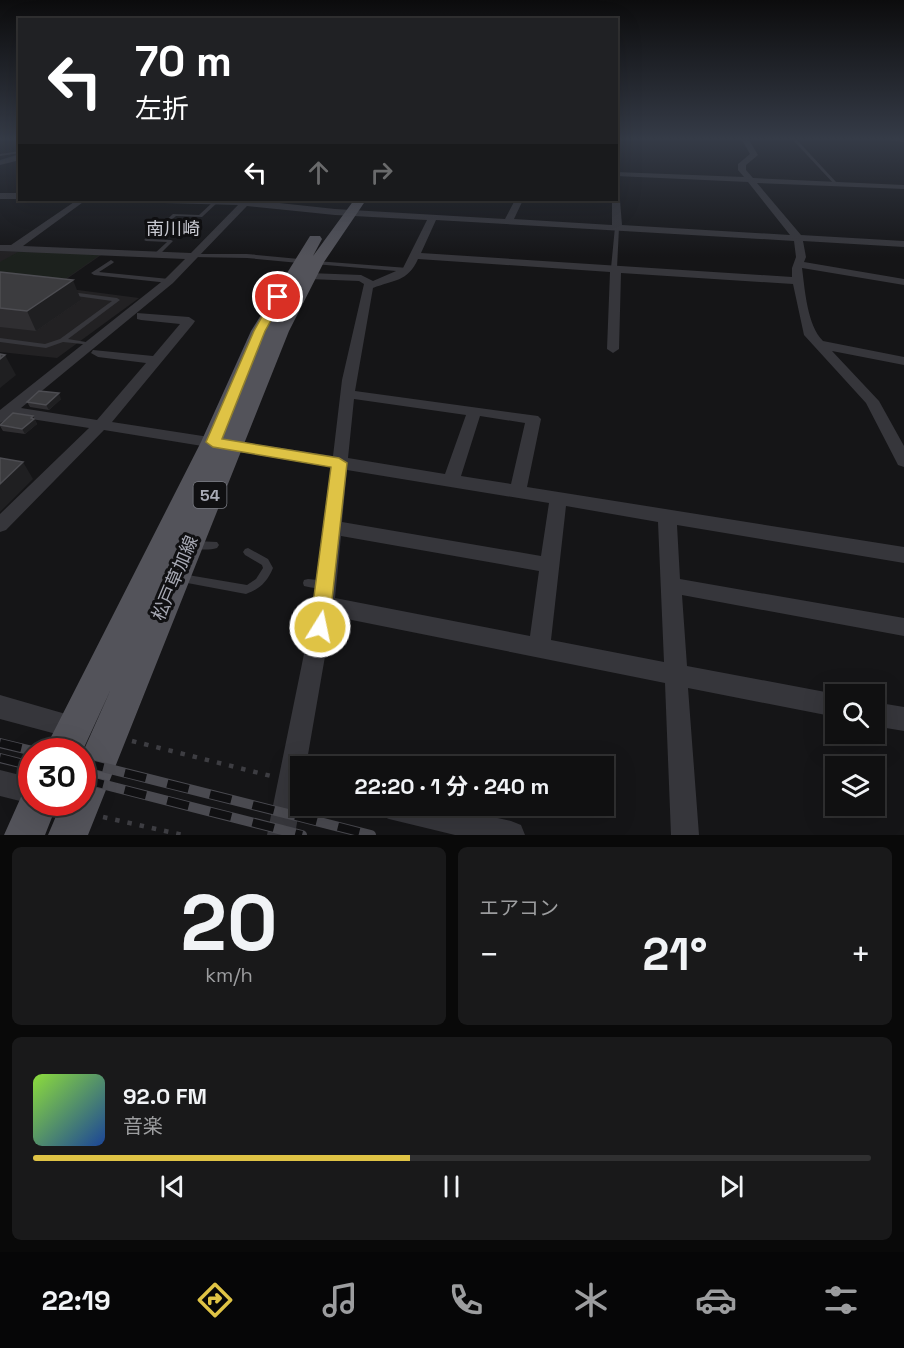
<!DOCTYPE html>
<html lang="ja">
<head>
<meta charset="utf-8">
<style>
  :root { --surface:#101011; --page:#19191a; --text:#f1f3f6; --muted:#9c9d9f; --line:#303031; --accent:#dfc345 }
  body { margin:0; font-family:"Space Grotesk","Noto Sans JP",sans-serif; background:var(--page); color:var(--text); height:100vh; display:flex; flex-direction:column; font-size:22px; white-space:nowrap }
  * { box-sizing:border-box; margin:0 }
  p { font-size:20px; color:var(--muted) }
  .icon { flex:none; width:33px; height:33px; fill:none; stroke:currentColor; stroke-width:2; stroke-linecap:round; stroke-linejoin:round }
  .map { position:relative; height:835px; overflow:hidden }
  .details { display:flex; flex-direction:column; gap:12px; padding:12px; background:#090909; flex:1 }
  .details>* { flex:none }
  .guide { position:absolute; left:18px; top:18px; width:600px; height:183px; border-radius:0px; box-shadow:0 6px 24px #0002,0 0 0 2px var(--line); background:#202124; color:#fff; overflow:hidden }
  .buttons { position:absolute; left:825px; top:684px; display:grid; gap:12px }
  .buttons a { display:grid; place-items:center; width:60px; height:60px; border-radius:0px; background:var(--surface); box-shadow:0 6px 24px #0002,0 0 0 2px var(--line); font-size:30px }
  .speed { position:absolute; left:18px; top:738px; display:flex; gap:12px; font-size:30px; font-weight:700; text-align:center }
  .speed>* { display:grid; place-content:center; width:78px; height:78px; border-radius:50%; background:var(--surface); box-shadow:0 6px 24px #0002,0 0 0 2px var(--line); line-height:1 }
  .speed .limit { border:9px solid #d22; background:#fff; color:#111 }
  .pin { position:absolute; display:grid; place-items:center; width:51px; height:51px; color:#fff; margin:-26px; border:3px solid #fff; border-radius:50%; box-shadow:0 2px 6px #0007 }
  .me { position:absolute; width:66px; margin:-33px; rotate:10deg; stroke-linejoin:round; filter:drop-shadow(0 0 4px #0008) }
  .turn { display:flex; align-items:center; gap:21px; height:126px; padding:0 18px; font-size:27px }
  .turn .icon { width:78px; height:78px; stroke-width:2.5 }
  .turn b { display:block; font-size:42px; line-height:51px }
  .lanes { display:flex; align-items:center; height:57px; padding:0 18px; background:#0003; justify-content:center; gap:30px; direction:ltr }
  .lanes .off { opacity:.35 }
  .big { font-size:45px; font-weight:700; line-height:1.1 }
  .details .card { flex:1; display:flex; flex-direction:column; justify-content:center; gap:9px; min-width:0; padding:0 21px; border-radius:9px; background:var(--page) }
  .details .dial { align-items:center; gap:0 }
  .dial b { font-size:78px; line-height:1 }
  .song { display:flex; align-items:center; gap:18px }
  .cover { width:72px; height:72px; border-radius:9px; background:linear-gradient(135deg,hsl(90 70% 55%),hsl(220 70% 35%)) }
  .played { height:6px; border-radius:3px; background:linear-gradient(90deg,var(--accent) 45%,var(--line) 45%) }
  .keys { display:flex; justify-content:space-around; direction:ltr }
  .heat { display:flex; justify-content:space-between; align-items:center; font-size:33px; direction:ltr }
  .details .tiles { flex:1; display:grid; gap:12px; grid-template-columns:1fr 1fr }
  .card:last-child { grid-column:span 2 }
  .trip { position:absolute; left:290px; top:756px; width:324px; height:60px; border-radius:0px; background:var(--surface); box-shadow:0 6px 24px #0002,0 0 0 2px var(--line); font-weight:700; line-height:60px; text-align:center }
  .dock { display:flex; height:96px; justify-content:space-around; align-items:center; background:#060607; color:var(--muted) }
  .dock .icon { width:42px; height:42px }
  .dock .selected { color:var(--accent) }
  .dock b { font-size:27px; color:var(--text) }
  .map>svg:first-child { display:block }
  .built { fill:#222123 }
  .green { fill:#1c211d }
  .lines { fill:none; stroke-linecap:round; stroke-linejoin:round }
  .stream { stroke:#2d3239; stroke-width:2 }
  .path-far1 { stroke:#3d3d42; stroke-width:2; stroke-dasharray:2 3; stroke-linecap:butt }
  .path { stroke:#3d3d42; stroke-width:4.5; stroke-dasharray:4.5 8; stroke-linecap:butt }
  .service { fill:#36363b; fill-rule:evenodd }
  .minor { fill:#36363b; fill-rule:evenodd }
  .primary { fill:#53535a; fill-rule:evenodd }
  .rail-casing { stroke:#4a4a50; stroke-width:10 }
  .rail { stroke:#101012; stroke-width:8; stroke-dasharray:22; stroke-linecap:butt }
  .wall { fill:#2f2e31 }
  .shaded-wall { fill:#1f1f21 }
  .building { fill:#3c3c3f; stroke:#4d4d52; stroke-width:1.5 }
  .route { fill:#dfc345; stroke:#917f2d; stroke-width:1.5 }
  .labels { text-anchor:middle; stroke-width:6; stroke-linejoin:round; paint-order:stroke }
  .shield { fill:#101012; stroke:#7a7c84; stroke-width:1.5 }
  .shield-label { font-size:16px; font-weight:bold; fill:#a8aab5 }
  .far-quarter-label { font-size:18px; fill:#c9cad2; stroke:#101012 }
  .street-label { font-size:18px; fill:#a8aab5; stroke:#101012 }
</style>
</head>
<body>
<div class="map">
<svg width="904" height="835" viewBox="0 0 904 835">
  <rect width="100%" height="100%" fill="#151517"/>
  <!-- built -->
  <path class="built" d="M0,251L104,253L55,287L139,298L57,358L0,352Z"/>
  <!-- green -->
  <path class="green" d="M18,252L101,254L52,288L0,281V262Z"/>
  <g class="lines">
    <!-- stream -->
    <path class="stream" d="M0,161L20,155"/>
    <!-- path-far1 -->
    <path class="path-far1" d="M178,238L193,224"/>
    <!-- path -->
    <path class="path" d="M132,741L271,776
      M103,817L183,835"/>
    <!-- service -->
    <path class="service" d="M793,140H797L837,183V185H835Z
      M20,151V153L0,156V154Z
      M214,201L218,202L202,217L176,216L150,239L171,240L173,241L159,255L154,254L167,242L146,241L144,240L173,214L199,215Z
      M615,227L619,228L617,268L614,270L611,268Z
      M194,254H247L299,259L302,261L299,263L247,258L192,257L191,256Z
      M111,260L114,262L113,263L99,272L169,279L172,281L169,283L94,275L91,273Z
      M316,261L408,268L411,270L408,272L314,264V262Z
      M71,292L117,298L120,300L68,339L92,343L93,344L92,345L63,342L46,348L0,342V338L45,344L60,339L112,301L69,295L68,294Z
      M196,541L217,542L219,545L217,548C210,550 200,550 193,548L191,545L193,542Z
      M248,548L268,559L273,568C267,582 260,589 246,594L182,582L179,581L177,578L179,575L182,574L247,585L256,579L263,568L262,565L245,555L243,552L245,549Z
      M308,579L328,581L329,584L328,587C321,589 311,588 304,586L303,583L304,580Z"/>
    <!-- minor -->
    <path class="minor" d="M742,140H749L758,155L746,165V170L753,178L904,185V189L757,183L801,235L904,241V247L803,241L806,257L804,262L904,279V285L802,268C805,290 807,325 823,341L904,357V365L832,351L879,401L904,446V467L898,465L896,461L866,403L804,335L793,284L621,273L619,349L613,353L607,349L610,272L418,259C408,282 393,280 373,288L355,391L538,416L541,419L527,487L904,547V563L677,525L680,579L904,618V636L682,595L687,666L836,694V717L688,688L699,835H671L665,683L332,616L306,766H300V804L295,835H267L314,605L331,467L104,430L6,530L0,532V514L89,428L12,416L0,423V410L165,279L185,259L0,251V245H11L77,200H86L23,246L191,253L238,205L163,203L159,200H252L335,209L505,219L515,200H523L514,219L612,225V200L616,198L620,200L622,225L790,235L748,182L616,176V172L744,177L738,170V164L750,154ZM247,206L335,215L427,220L403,268L373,281L361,275L309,273L304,276L309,279L359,281L364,284L342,380L333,456L112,422L193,324L195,321L189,317L137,313V319L141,320L180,324L153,356L93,350L91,353L98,357L146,363L97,420L21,408L173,283ZM436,220L794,241L796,257L792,268V277L421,253ZM354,399L466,415L445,474L348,458ZM480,416L525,423L511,484L461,476ZM347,470L549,503L541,556L342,522ZM566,506L658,522L664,662L551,640ZM341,536L539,571L530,636L335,598Z
      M885,140H904V142Z
      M20,155V160L0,165V161Z
      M0,193H20V199H0Z
      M0,695L83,719L87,727L83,735L75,739L0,719Z
      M874,702L904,707V731L874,726Z
      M0,770L32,778V802H36L32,804L0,796Z
      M376,806H443L511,821L521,825L525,835H455L389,819L380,815Z"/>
    <!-- primary -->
    <path class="primary" d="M354,200H366L324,262L289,331L88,835H48L62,802H82V754L111,689L82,752H45L50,739L201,442L251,331L310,236H320L322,239L313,256Z
      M32,785V802H58L45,835H4L25,788Z"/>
    <!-- rail casing -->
    <g class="rail-casing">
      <path id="rail" d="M0,743L37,752
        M0,758L32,766
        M82,762L371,835
        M82,779L302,835"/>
    </g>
    <!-- rail -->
    <use href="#rail" class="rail"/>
  </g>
  <!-- wall -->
  <path class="wall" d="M0,272L81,300L36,331L0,327Z
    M61,399L49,410L30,407L27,402Z
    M33,416L37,424L25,434L3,431L0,426V425Z"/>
  <!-- shaded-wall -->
  <path class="shaded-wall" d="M73,280L81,300L36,331L27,311Z
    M5,355L16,375L0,388V359Z
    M59,393L61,399L49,410L46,405Z
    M33,416L37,424L25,434L22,429Z
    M23,462L33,479L0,512V484Z"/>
  <!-- building -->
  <path class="building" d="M0,272L73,280L27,311L0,308Z
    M0,354L5,355L0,359Z
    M39,391L59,393L46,405L27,402Z
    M13,413L33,416L31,418L34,419L22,429L0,425Z
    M0,458L23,462L0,484Z"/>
  <!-- sky -->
  <linearGradient id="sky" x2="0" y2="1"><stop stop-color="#0c0c0d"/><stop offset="0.54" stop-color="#353b47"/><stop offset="1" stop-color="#353b47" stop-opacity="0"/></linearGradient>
  <rect width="904" height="257" fill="url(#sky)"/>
  <!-- route -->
  <path class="route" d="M278,294L284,297L265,331L222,439L339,458L347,463L329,627L326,633L320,636L313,633L310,627L331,467L213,447L206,442L254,331L273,297Z"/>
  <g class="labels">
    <!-- shield labels -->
    <rect class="shield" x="193.5" y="482" width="33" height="26" rx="4.5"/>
    <g class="shield-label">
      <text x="210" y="501">54</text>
    </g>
    <!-- far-quarter labels -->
    <g class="far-quarter-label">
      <text x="173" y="235">南川崎</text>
    </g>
    <!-- street labels -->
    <g class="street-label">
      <text transform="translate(175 578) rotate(-67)" y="6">松戸草加線</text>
    </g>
  </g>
</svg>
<div class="buttons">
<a><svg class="icon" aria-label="search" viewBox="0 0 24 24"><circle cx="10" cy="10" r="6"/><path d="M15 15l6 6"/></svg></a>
<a><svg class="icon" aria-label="layers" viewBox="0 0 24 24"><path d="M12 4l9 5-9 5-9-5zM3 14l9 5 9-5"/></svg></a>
</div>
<div class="speed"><div class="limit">30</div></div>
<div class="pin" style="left:278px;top:297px;background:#d93025"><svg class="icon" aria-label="arrive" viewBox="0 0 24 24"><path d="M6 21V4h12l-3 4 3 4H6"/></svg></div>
<svg class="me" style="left:320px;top:627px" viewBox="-20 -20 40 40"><circle r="17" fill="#dfc345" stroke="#fff" stroke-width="3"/><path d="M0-11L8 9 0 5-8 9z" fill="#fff"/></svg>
<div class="trip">22:20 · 1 分 · 240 m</div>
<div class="guide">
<div class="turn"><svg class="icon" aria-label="left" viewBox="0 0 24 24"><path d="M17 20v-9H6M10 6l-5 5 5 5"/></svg><div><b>70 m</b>左折</div></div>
<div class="lanes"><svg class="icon" aria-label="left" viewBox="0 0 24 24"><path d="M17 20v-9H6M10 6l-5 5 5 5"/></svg><svg class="icon off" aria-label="ahead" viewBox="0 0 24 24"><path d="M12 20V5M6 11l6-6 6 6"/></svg><svg class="icon off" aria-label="right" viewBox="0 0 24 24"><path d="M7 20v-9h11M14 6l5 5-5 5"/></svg></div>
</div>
</div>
<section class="details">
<div class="tiles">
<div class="card dial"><b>20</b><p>km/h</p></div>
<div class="card"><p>エアコン</p>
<div class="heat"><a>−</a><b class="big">21°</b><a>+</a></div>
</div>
<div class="card">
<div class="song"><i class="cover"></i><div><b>92.0 FM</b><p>音楽</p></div></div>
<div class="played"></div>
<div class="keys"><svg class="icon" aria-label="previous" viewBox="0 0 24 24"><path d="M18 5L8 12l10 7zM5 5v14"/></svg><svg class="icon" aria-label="pause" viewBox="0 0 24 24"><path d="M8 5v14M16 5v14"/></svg><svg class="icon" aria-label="next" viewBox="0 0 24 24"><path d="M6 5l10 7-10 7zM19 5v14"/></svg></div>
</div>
</div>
</section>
<nav class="dock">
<b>22:19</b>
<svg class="icon selected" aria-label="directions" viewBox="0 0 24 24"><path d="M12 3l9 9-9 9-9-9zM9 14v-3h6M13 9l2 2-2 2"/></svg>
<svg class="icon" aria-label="music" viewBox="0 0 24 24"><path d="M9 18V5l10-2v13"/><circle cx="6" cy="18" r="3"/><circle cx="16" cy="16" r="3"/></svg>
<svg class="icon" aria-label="phone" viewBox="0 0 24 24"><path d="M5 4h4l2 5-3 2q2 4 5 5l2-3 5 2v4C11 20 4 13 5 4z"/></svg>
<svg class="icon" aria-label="climate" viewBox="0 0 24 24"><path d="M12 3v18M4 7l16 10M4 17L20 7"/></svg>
<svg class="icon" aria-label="car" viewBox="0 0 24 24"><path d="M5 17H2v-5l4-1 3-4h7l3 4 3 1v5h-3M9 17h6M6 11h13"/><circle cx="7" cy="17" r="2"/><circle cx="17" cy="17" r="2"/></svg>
<svg class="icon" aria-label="filters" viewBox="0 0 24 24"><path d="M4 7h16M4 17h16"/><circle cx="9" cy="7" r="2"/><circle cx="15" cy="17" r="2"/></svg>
</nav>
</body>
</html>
